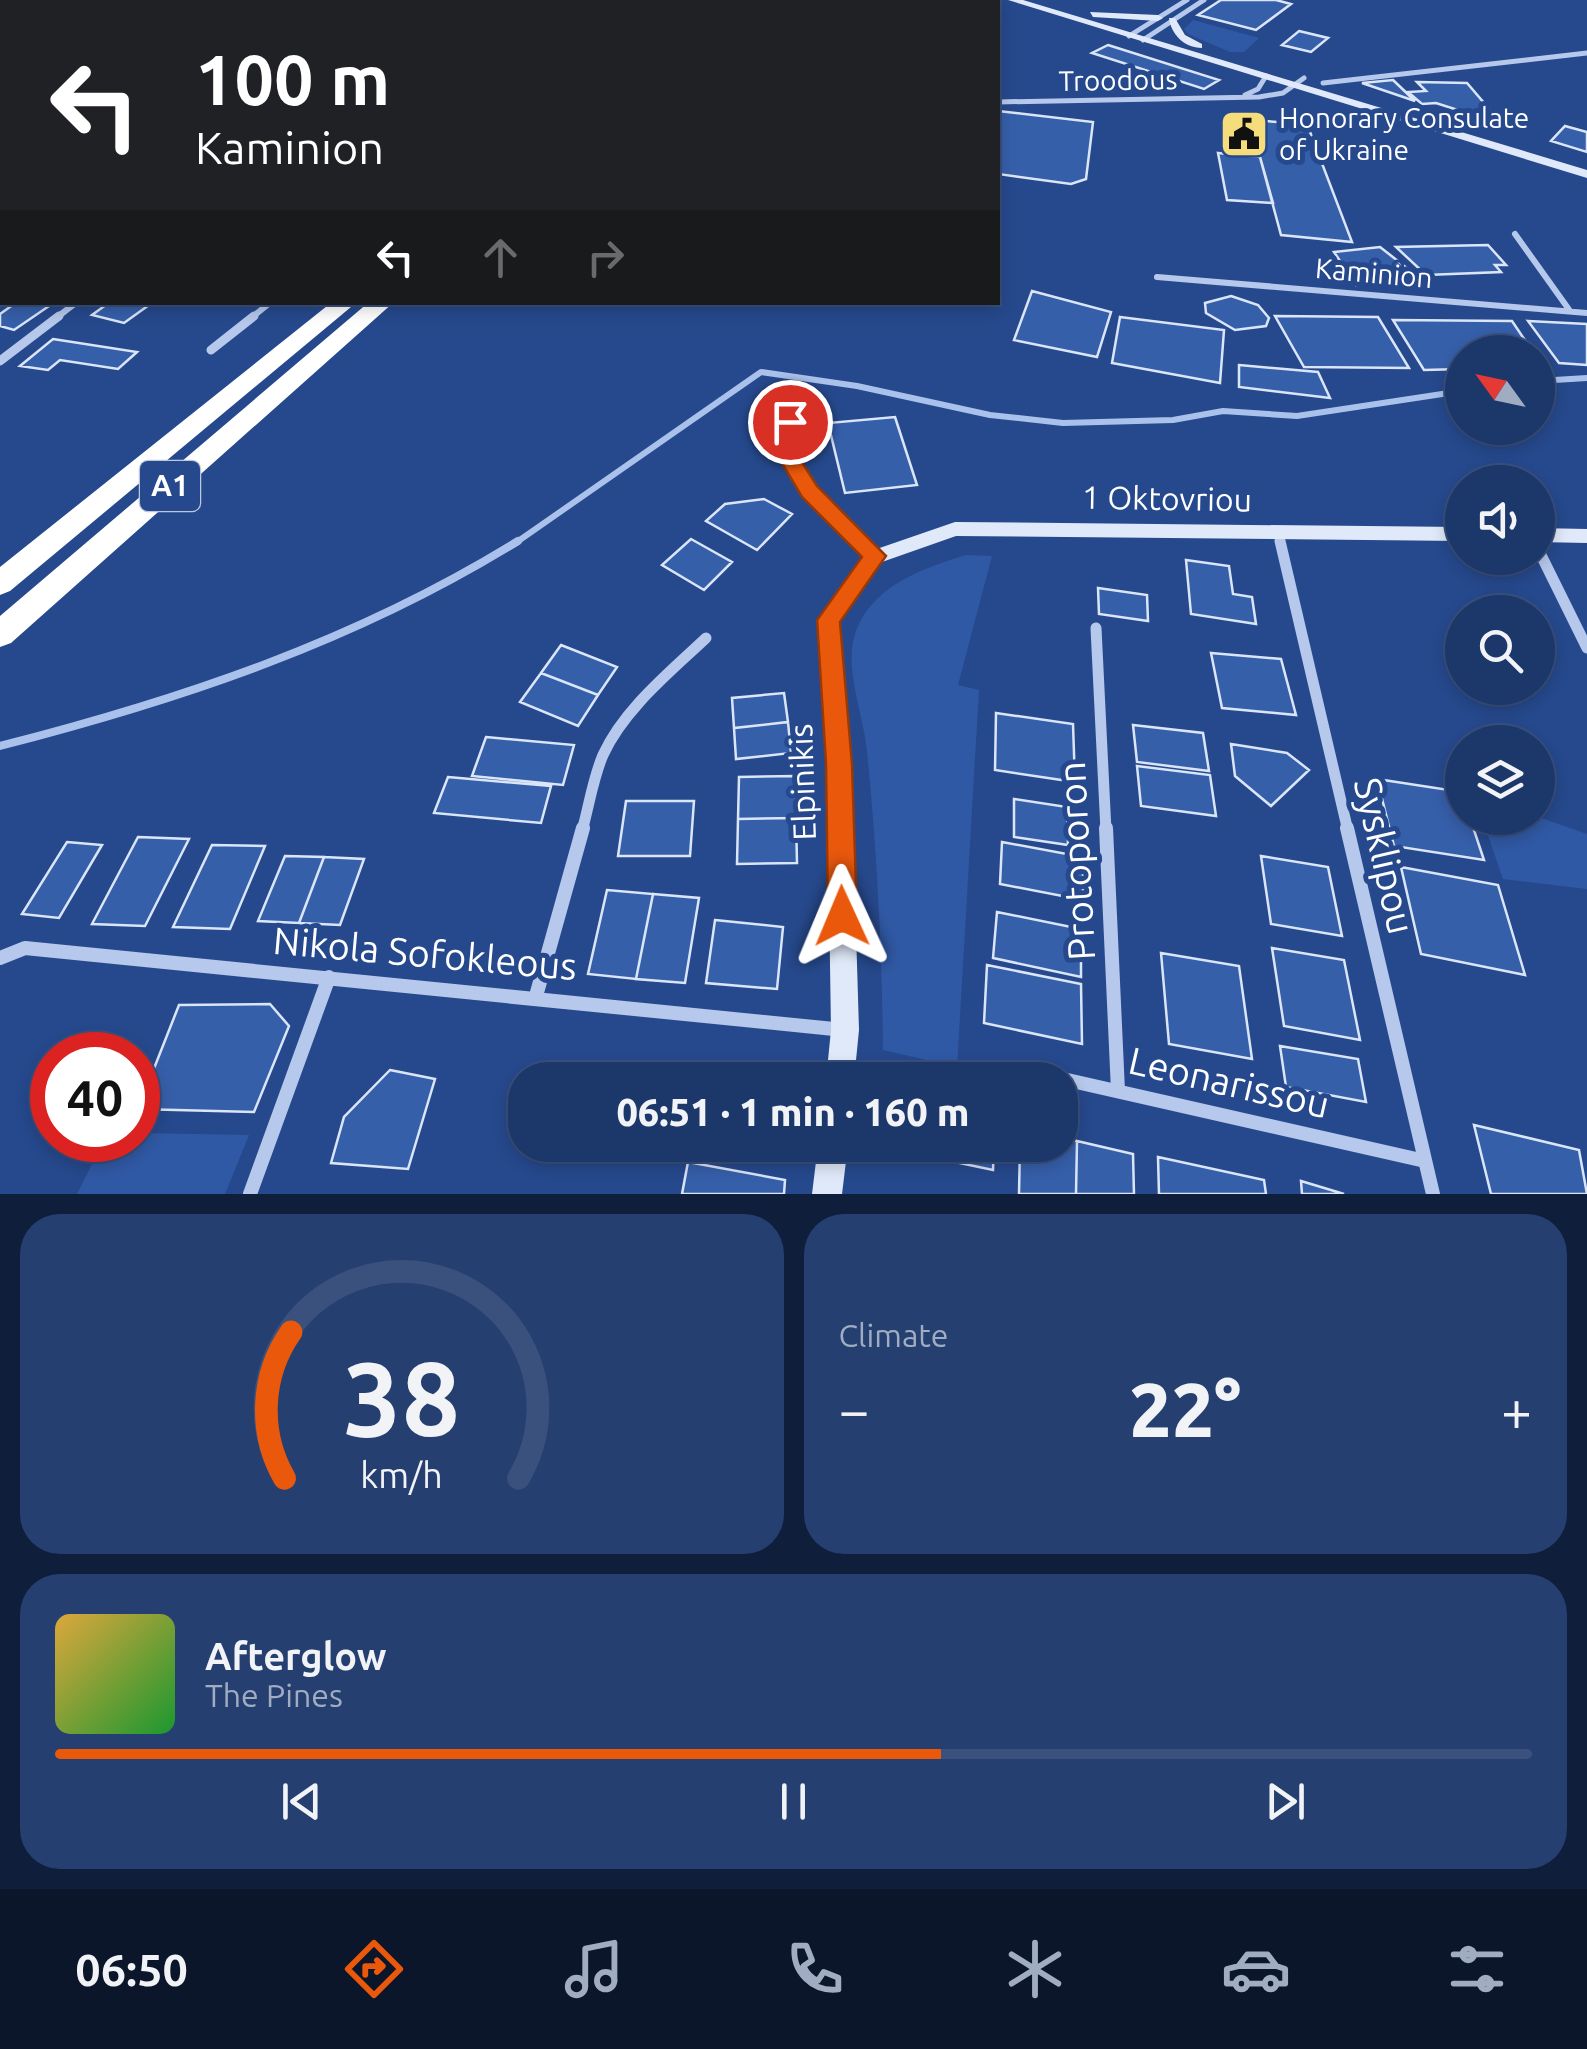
<!DOCTYPE html>
<html lang="en">
<head>
<meta charset="utf-8">
<style>
  :root { --surface:#1c376a; --page:#253f70; --text:#f1f3f6; --muted:#a0acc1; --line:#3a517e; --accent:#ea580c }
  body { margin:0; font-family:Ubuntu,sans-serif; background:var(--page); color:var(--text); height:100vh; display:flex; flex-direction:column; font-size:38px; white-space:nowrap }
  * { box-sizing:border-box; margin:0 }
  p { font-size:32px; color:var(--muted) }
  .icon { flex:none; width:55px; height:55px; fill:none; stroke:currentColor; stroke-width:2; stroke-linecap:round; stroke-linejoin:round }
  .map { position:relative; height:1194px; overflow:hidden }
  .details { display:flex; flex-direction:column; gap:20px; padding:20px; background:#0f1e3a; flex:1 }
  .details>* { flex:none }
  .banner { position:absolute; left:0px; top:0px; width:1000px; height:305px; box-shadow:0 5px 15px #0003,0 0 0 2px var(--line); background:#202124; color:#fff; overflow:hidden }
  .needle { width:65px; rotate:303deg }
  .tools { position:absolute; left:1445px; top:335px; display:grid; gap:20px }
  .tools a { display:grid; place-items:center; width:110px; height:110px; border-radius:50%; background:var(--surface); box-shadow:0 5px 15px #0003,0 0 0 2px var(--line); font-size:50px }
  .speed { position:absolute; left:30px; top:1032px; display:flex; gap:20px; font-size:50px; font-weight:700; text-align:center }
  .speed>* { display:grid; place-content:center; width:130px; height:130px; border-radius:50%; background:var(--surface); box-shadow:0 5px 15px #0003,0 0 0 2px var(--line); line-height:1 }
  .speed .limit { border:15px solid #d22; background:#fff; color:#111 }
  .pin { position:absolute; display:grid; place-items:center; width:85px; height:85px; color:#fff; margin:-42px; border:5px solid #fff; border-radius:50%; box-shadow:0 2px 10px #0007 }
  .me { position:absolute; width:110px; margin:-55px; rotate:359deg; stroke-linejoin:round; filter:drop-shadow(0 0 8px #0008) }
  .turn { display:flex; align-items:center; gap:35px; height:210px; padding:0 30px; font-size:45px }
  .turn .icon { width:130px; height:130px; stroke-width:2.5 }
  .turn b { display:block; font-size:70px; line-height:85px }
  .lanes { display:flex; align-items:center; height:95px; padding:0 30px; background:#0003; justify-content:center; gap:50px; direction:ltr }
  .lanes .off { opacity:.35 }
  .big { font-size:75px; font-weight:800; line-height:1.1 }
  .details .widget { flex:1; display:flex; flex-direction:column; justify-content:center; gap:15px; min-width:0; padding:0 35px; border-radius:40px; background:var(--page) }
  .details .dial { align-items:center; gap:0 }
  .dial svg { height:260px; overflow:visible; fill:none; stroke:var(--line); stroke-width:7; stroke-linecap:round; text-anchor:middle }
  .dial text { fill:var(--text); stroke:none }
  .song { display:flex; align-items:center; gap:30px }
  .cover { width:120px; height:120px; border-radius:15px; background:linear-gradient(135deg,hsl(40 70% 55%),hsl(130 70% 35%)) }
  .played { height:10px; border-radius:5px; background:linear-gradient(90deg,var(--accent) 60%,var(--line) 60%) }
  .keys { display:flex; justify-content:space-around; direction:ltr }
  .heat { display:flex; justify-content:space-between; align-items:center; font-size:55px; direction:ltr }
  .details .tiles { flex:1; display:grid; gap:20px; grid-template-columns:1fr 1fr }
  .widget:last-child { grid-column:span 2 }
  .trip { position:absolute; left:508px; top:1062px; width:570px; height:100px; border-radius:40px; background:var(--surface); box-shadow:0 5px 15px #0003,0 0 0 2px var(--line); font-weight:800; line-height:100px; text-align:center }
  .tabs { display:flex; height:160px; justify-content:space-around; align-items:center; background:#0b162a; color:var(--muted) }
  .tabs .icon { width:70px; height:70px }
  .tabs .on { color:var(--accent) }
  .tabs b { font-size:45px; color:var(--text) }
  .map>svg:first-child { display:block }
  .green { fill:#3059a5 }
  .lines { fill:none; stroke-linecap:round; stroke-linejoin:round }
  .stream-far1 { stroke:#aac2eb; stroke-width:6 }
  .stream { stroke:#aac2eb; stroke-width:8 }
  .building { fill:#365faa; stroke:#dae5f8; stroke-width:2.5 }
  .street-far4 { stroke:#b6c8eb; stroke-width:5 }
  .street-far3 { stroke:#b6c8eb; stroke-width:6 }
  .street-far2 { stroke:#b6c8eb; stroke-width:9 }
  .street-far1 { stroke:#b6c8eb; stroke-width:11 }
  .street { stroke:#b6c8eb; stroke-width:14 }
  .secondary { fill:#e0e9f9; fill-rule:evenodd }
  .highway { fill:#fff; fill-rule:evenodd }
  .route { fill:#ea580c; stroke:#983908; stroke-width:2.5 }
  .labels { text-anchor:middle; stroke-width:10; stroke-linejoin:round; paint-order:stroke }
  .far-street-label { font-size:28px; fill:#fff; stroke:#26498d }
  .far-poi-label { font-size:28px; fill:#fff; stroke:#26498d; text-anchor:start }
  .shield { fill:#26498d; stroke:#bec8dd; stroke-width:2.5 }
  .shield-label { font-size:30px; font-weight:bold; fill:#fff }
  .street-label { font-size:32px; fill:#fff; stroke:#26498d }
  .near-street-label { font-size:38px; fill:#fff; stroke:#26498d }
</style>
</head>
<body>
<div class="map">
<svg width="1587" height="1194" viewBox="0 0 1587 1194">
  <rect width="100%" height="100%" fill="#26498d"/>
  <!-- green -->
  <path class="green" d="M1193,20L1259,38L1244,52H1230L1188,34L1184,29Z
    M966,555L992,556L958,685L979,690L957,1067L883,1050C882,949 877,851 867,751C864,717 845,671 854,638C868,587 921,569 966,555Z
    M1538,817L1587,834V889L1503,879L1482,818Z
    M138,1133L249,1135L225,1194H77L104,1140H138Z"/>
  <g class="lines">
    <!-- stream-far1 -->
    <path class="stream-far1" d="M1538,381L1587,378
      M514,544L761,372L857,386L990,415L1063,423L1173,420L1223,411L1297,416L1462,391"/>
    <!-- stream -->
    <path class="stream" d="M0,746C183,699 356,641 518,541"/>
  </g>
  <!-- building -->
  <path class="building" d="M1221,0H1276L1291,4L1256,30L1198,15Z
    M1299,31L1328,38L1311,52L1282,45Z
    M1108,45L1219,80L1204,89L1092,53Z
    M1393,80L1415,101L1362,83Z
    M1417,82L1467,83L1496,117L1492,121L1436,103L1422,104L1408,92L1426,91Z
    M998,111L1093,122L1086,179L1071,184L998,174Z
    M1228,119L1250,120L1258,149L1235,147Z
    M1250,120L1307,124L1352,242L1281,235Z
    M1565,126L1587,132V152L1551,141Z
    M1218,153L1260,157L1273,203L1227,200Z
    M1488,245L1506,265H1495L1501,272L1426,275L1396,247Z
    M1380,247L1412,272L1356,285L1334,252Z
    M1032,291L1111,312L1097,357L1014,340Z
    M1231,296L1258,305L1269,318L1266,326L1235,330L1206,313L1205,303Z
    M17,302H45L52,304L14,330L0,326V314Z
    M110,302H138L149,305L124,323L92,315Z
    M1275,316L1378,317L1409,368L1304,367Z
    M1120,317L1224,330L1220,383L1112,363Z
    M1393,320L1512,321L1533,352H1462V369L1424,370Z
    M1528,321L1587,324V365L1559,363Z
    M53,339L137,352L118,369L60,360L48,370L20,366Z
    M1239,365L1318,372L1330,398L1239,387Z
    M895,417L917,485L845,493L828,423Z
    M764,499L792,514L757,550L706,521L725,504Z
    M691,539L732,562L704,590L662,565Z
    M1186,560L1229,566L1233,594L1252,597L1256,624L1191,614Z
    M1098,588L1147,595L1148,621L1099,614Z
    M561,645L617,667L598,695L541,673Z
    M1211,653L1281,659L1296,715L1222,708Z
    M541,673L598,695L578,726L520,702Z
    M784,693L788,722L734,728L732,698Z
    M996,713L1073,724L1075,782L995,770Z
    M788,722L791,753L736,759L734,728Z
    M1133,725L1203,733L1209,771L1137,762Z
    M486,737L574,745L563,785L472,776Z
    M1231,744L1287,753L1309,770L1271,806L1235,776Z
    M1137,766L1210,775L1216,816L1141,806Z
    M795,776L796,818L738,819L739,777Z
    M448,777L551,786L541,823L434,813Z
    M1377,779L1462,792V818H1470L1484,860L1394,846Z
    M1014,799L1067,807L1068,845L1014,837Z
    M626,801H694L690,856H618Z
    M796,818L797,863L737,864L738,819Z
    M138,837L189,839L145,926L92,924Z
    M67,842L102,845L59,918L22,914Z
    M1002,842L1083,857V900L1000,884Z
    M212,845L265,846L230,929L173,927Z
    M285,856L324,857L299,923L258,921Z
    M1261,856L1328,867L1342,936L1271,924Z
    M324,857L364,859L340,925L299,923Z
    M1401,867L1498,885L1525,975L1421,954Z
    M607,890L653,894L636,979L588,974Z
    M653,894L699,898L685,983L636,979Z
    M997,912L1081,929V977L993,958Z
    M715,920L783,927L777,989L706,983Z
    M1272,948L1344,960L1360,1040L1284,1026Z
    M1161,953L1239,966L1252,1059L1169,1044Z
    M987,965L1081,984L1082,1044L984,1023Z
    M270,1004L289,1026L254,1112L138,1109L179,1005Z
    M1280,1046L1358,1059L1366,1102L1286,1087Z
    M390,1070L435,1079L408,1169L331,1163L344,1117Z
    M1474,1125L1579,1150L1587,1194H1491Z
    M1060,1138L1077,1141L1076,1194H1019L1020,1145H1060Z
    M1077,1141L1133,1154L1134,1194H1076Z
    M726,1145H782L781,1154Z
    M913,1145H994L993,1170L912,1153Z
    M1158,1157L1264,1180L1266,1194H1159Z
    M688,1162L785,1180L784,1194H682Z
    M1301,1181L1344,1194H1302Z"/>
  <g class="lines">
    <!-- street-far4 -->
    <path class="street-far4" d="M3,2L8,0
      M235,2L240,0
      M366,2L370,0
      M1129,36L1187,0
      M1143,40L1204,0
      M1323,83L1587,53
      M1245,95L1258,89L1266,76
      M998,102L1259,97L1283,93L1304,78"/>
    <!-- street-far3 -->
    <path class="street-far3" d="M1515,234L1570,311
      M1157,277L1587,313
      M56,318L77,302
      M251,318L271,302"/>
    <!-- street-far2 -->
    <path class="street-far2" d="M211,350L254,316
      M0,361L59,316
      M794,392L786,453L809,492L862,544
      M1278,531L1281,544"/>
    <!-- street-far1 -->
    <path class="street-far1" d="M859,541L875,557
      M1280,541L1348,831
      M1538,549L1587,648
      M1096,628L1106,831
      M582,831C589,806 593,778 603,755C624,709 670,672 706,638"/>
    <!-- street -->
    <path class="street" d="M1106,828L1118,1091
      M1347,828L1433,1194
      M0,958L25,948L844,1030
      M536,996L583,828
      M1019,1069L1425,1161
      M250,1194L329,977"/>
    <!-- secondary -->
    <path class="secondary" d="M1008,0H1023L1587,170V178Z
      M1090,12L1158,15L1163,18L1158,21L1093,17Z
      M1169,18H1175L1185,35L1202,44V48C1184,48 1171,34 1169,18Z
      M955,522L1462,527V541L956,536L882,562L839,621L851,765L859,1030L854,1080H826L831,1030L827,765L819,620L868,552Z
      M1538,528L1587,529V543L1538,542Z
      M818,1145H848L842,1194H812Z"/>
    <!-- highway -->
    <path class="highway" d="M332,302H357L10,591L0,595V567Z
      M369,302H394L11,643L0,647V616Z"/>
  </g>
  <!-- route -->
  <path class="route" d="M790,416L799,422L796,453L817,486L886,556L840,622L852,764L857,916L853,927L842,931L832,927L828,916L826,764L817,620L862,557L802,497L776,453L780,422Z"/>
  <!-- icons -->
  <defs>
    <g id="civic-square" transform="scale(2.5)"><rect x="-9" y="-9" width="18" height="18" rx="4" fill="#f4dd7a" stroke="#26498d"/><path d="M-.6-6.5H3V-4.5H.6V-3L4-1V1h2V6H-6V1h2V-1L-.6-3ZM-1.2 2.5V6h2.4V2.5Z" fill="#111"/></g>
  </defs>
  <g fill-rule="evenodd">
    <use href="#civic-square" x="1244" y="134"/>
  </g>
  <g class="labels">
    <!-- far-street labels -->
    <g class="far-street-label">
      <text transform="translate(1118 80) rotate(-1)" y="10">Troodous</text>
      <text transform="translate(1374 273) rotate(5)" y="10">Kaminion</text>
    </g>
    <!-- far-poi labels -->
    <g class="far-poi-label">
      <text x="1279" y="128">Honorary Consulate<tspan x="1279" dy="32">of Ukraine</tspan></text>
    </g>
    <!-- shield labels -->
    <rect class="shield" x="140" y="461" width="60" height="50" rx="8"/>
    <g class="shield-label">
      <text x="170" y="496">A1</text>
    </g>
    <!-- street labels -->
    <g class="street-label">
      <text transform="translate(1167 499) rotate(1)" y="11">1 Oktovriou</text>
      <text transform="translate(803 782) rotate(-92)" y="11">Elpinikis</text>
    </g>
    <!-- near-street labels -->
    <g class="near-street-label">
      <text transform="translate(1384 856) rotate(77)" y="13">Sysklipou</text>
      <text transform="translate(1077 861) rotate(-93)" y="13">Protoporon</text>
      <text transform="translate(425 954) rotate(5)" y="13">Nikola Sofokleous</text>
      <text transform="translate(1229 1083) rotate(13)" y="13">Leonarissou</text>
    </g>
  </g>
</svg>
<div class="tools">
<a><svg class="needle" viewBox="-14 -14 28 28"><path d="M0-13l5 13h-10z" fill="#e53935"/><path d="M0 13l5-13h-10z" fill="#a0acc1"/></svg></a>
<a><svg class="icon" aria-label="sound" viewBox="0 0 24 24"><path d="M4 9h4l5-4v14l-5-4H4zM17 9q2 3 0 6"/></svg></a>
<a><svg class="icon" aria-label="search" viewBox="0 0 24 24"><circle cx="10" cy="10" r="6"/><path d="M15 15l6 6"/></svg></a>
<a><svg class="icon" aria-label="layers" viewBox="0 0 24 24"><path d="M12 4l9 5-9 5-9-5zM3 14l9 5 9-5"/></svg></a>
</div>
<div class="speed"><div class="limit">40</div></div>
<div class="pin" style="left:790px;top:422px;background:#d93025"><svg class="icon" aria-label="arrive" viewBox="0 0 24 24"><path d="M6 21V4h12l-3 4 3 4H6"/></svg></div>
<svg class="me" style="left:842px;top:916px" viewBox="-20 -20 40 40"><path d="M0-17L14 15 0 8-14 15z" fill="#ea580c" stroke="#fff" stroke-width="4"/></svg>
<div class="trip">06:51 · 1 min · 160 m</div>
<div class="banner">
<div class="turn"><svg class="icon" aria-label="left" viewBox="0 0 24 24"><path d="M17 20v-9H6M10 6l-5 5 5 5"/></svg><div><b>100 m</b>Kaminion</div></div>
<div class="lanes"><svg class="icon" aria-label="left" viewBox="0 0 24 24"><path d="M17 20v-9H6M10 6l-5 5 5 5"/></svg><svg class="icon off" aria-label="ahead" viewBox="0 0 24 24"><path d="M12 20V5M6 11l6-6 6 6"/></svg><svg class="icon off" aria-label="right" viewBox="0 0 24 24"><path d="M7 20v-9h11M14 6l5 5-5 5"/></svg></div>
</div>
</div>
<section class="details">
<div class="tiles">
<div class="widget dial"><svg viewBox="0 0 100 80">
<path d="M14 69A42 42 0 1 1 86 69"/>
<path d="M14 69A42 42 0 0 1 16 24" stroke="#ea580c"/>
<text x="50" y="56" font-size="32" font-weight="700">38</text>
<text x="50" y="72" font-size="11">km/h</text>
</svg></div>
<div class="widget"><p>Climate</p>
<div class="heat"><a>−</a><b class="big">22°</b><a>+</a></div>
</div>
<div class="widget">
<div class="song"><i class="cover"></i><div><b>Afterglow</b><p>The Pines</p></div></div>
<div class="played"></div>
<div class="keys"><svg class="icon" aria-label="previous" viewBox="0 0 24 24"><path d="M18 5L8 12l10 7zM5 5v14"/></svg><svg class="icon" aria-label="pause" viewBox="0 0 24 24"><path d="M8 5v14M16 5v14"/></svg><svg class="icon" aria-label="next" viewBox="0 0 24 24"><path d="M6 5l10 7-10 7zM19 5v14"/></svg></div>
</div>
</div>
</section>
<nav class="tabs">
<b>06:50</b>
<svg class="icon on" aria-label="directions" viewBox="0 0 24 24"><path d="M12 3l9 9-9 9-9-9zM9 14v-3h6M13 9l2 2-2 2"/></svg>
<svg class="icon" aria-label="music" viewBox="0 0 24 24"><path d="M9 18V5l10-2v13"/><circle cx="6" cy="18" r="3"/><circle cx="16" cy="16" r="3"/></svg>
<svg class="icon" aria-label="phone" viewBox="0 0 24 24"><path d="M5 4h4l2 5-3 2q2 4 5 5l2-3 5 2v4C11 20 4 13 5 4z"/></svg>
<svg class="icon" aria-label="climate" viewBox="0 0 24 24"><path d="M12 3v18M4 7l16 10M4 17L20 7"/></svg>
<svg class="icon" aria-label="car" viewBox="0 0 24 24"><path d="M5 17H2v-5l4-1 3-4h7l3 4 3 1v5h-3M9 17h6M6 11h13"/><circle cx="7" cy="17" r="2"/><circle cx="17" cy="17" r="2"/></svg>
<svg class="icon" aria-label="filters" viewBox="0 0 24 24"><path d="M4 7h16M4 17h16"/><circle cx="9" cy="7" r="2"/><circle cx="15" cy="17" r="2"/></svg>
</nav>
</body>
</html>
